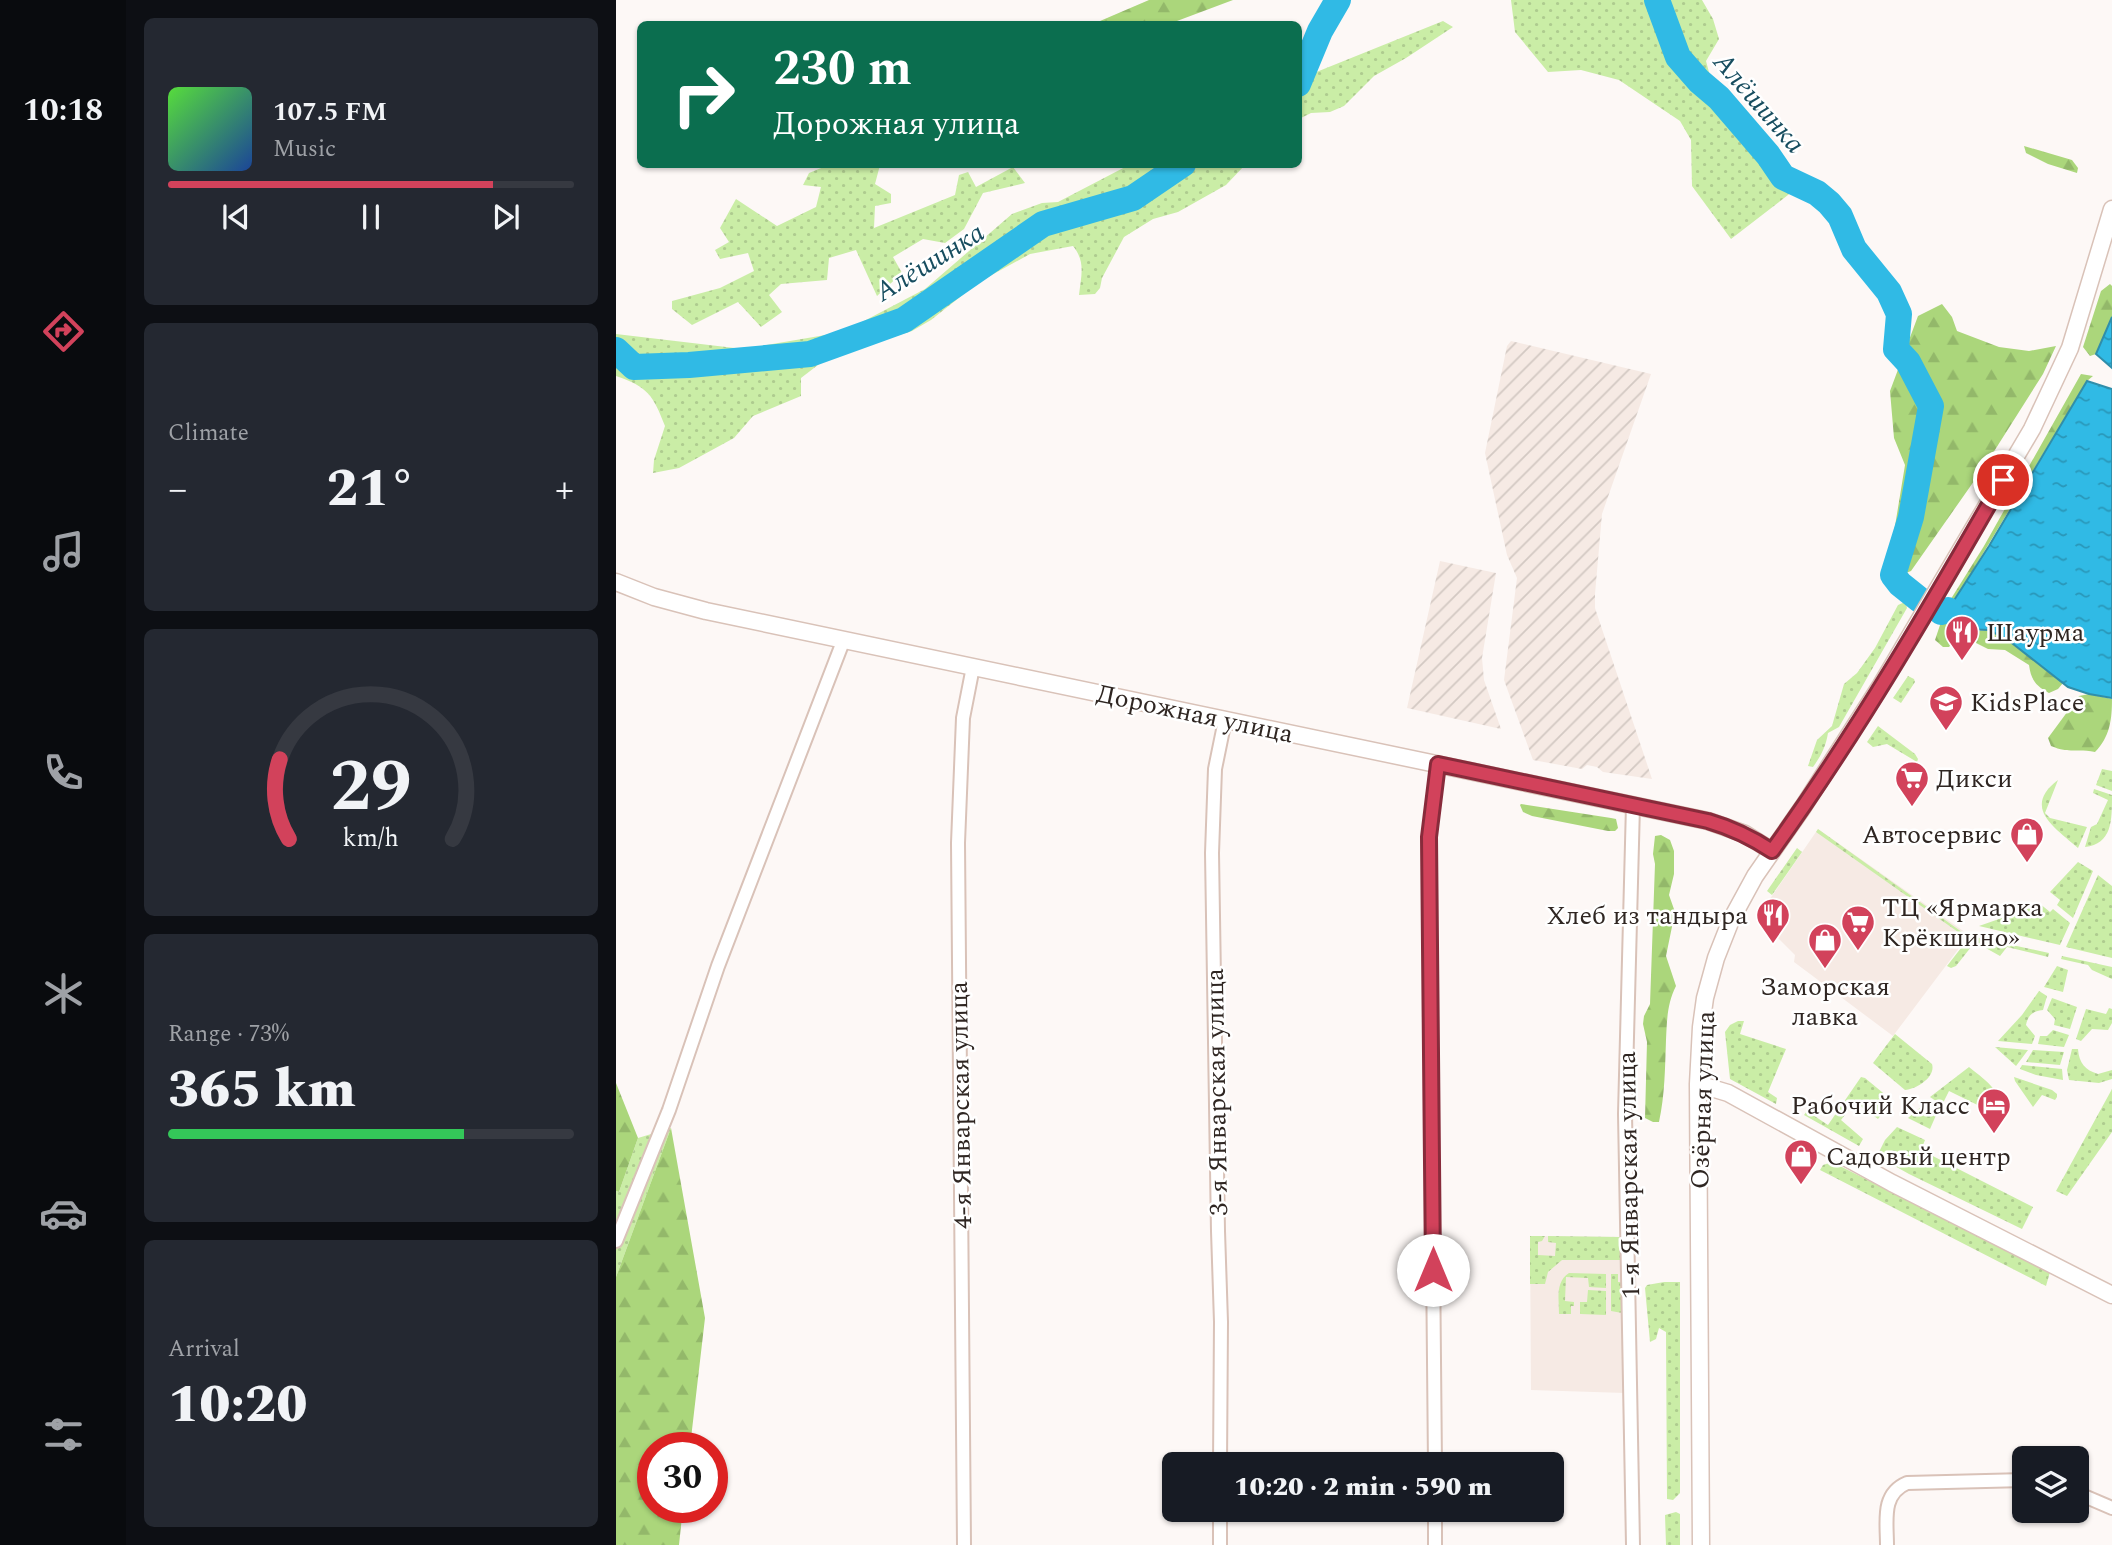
<!DOCTYPE html>
<html lang="en">
<head>
<meta charset="utf-8">
<style>
  :root { --surface:#171b24; --page:#242831; --text:#f1f3f6; --muted:#9ea1a6; --line:#363941; --accent:#d2425b }
  body { margin:0; font-family:Spectral,serif; background:var(--page); color:var(--text); height:100vh; display:flex; flex-direction:column; font-size:26px; white-space:nowrap }
  * { box-sizing:border-box; margin:0 }
  p { font-size:23px; color:var(--muted) }
  .icon { flex:none; width:38px; height:38px; fill:none; stroke:currentColor; stroke-width:2; stroke-linecap:round; stroke-linejoin:round }
  .map { position:relative; flex:1; overflow:hidden }
  .side { display:flex; flex-direction:column; gap:18px; padding:18px; background:#0d0f14; width:490px }
  .side>* { flex:none }
  .top-card { position:absolute; left:21px; top:21px; width:665px; height:147px; border-radius:10px; box-shadow:0 2px 5px #0004; background:#0b6e4f; color:#fff; overflow:hidden }
  .controls { position:absolute; left:1396px; top:1446px; display:grid; gap:14px }
  .controls a { display:grid; place-items:center; width:77px; height:77px; border-radius:10px; background:var(--surface); box-shadow:0 2px 5px #0004; font-size:35px }
  .speed { position:absolute; left:21px; top:1432px; display:flex; gap:14px; font-size:35px; font-weight:700; text-align:center }
  .speed>* { display:grid; place-content:center; width:91px; height:91px; border-radius:50%; background:var(--surface); box-shadow:0 2px 5px #0004; line-height:1 }
  .speed .limit { border:10px solid #d22; background:#fff; color:#111 }
  .pin { position:absolute; display:grid; place-items:center; width:60px; height:60px; color:#fff; margin:-30px; border:4px solid #fff; border-radius:50%; box-shadow:0 2px 7px #0007 }
  .me { position:absolute; width:77px; margin:-38px; rotate:0deg; stroke-linejoin:round; filter:drop-shadow(0 0 5px #0008) }
  .turn { display:flex; align-items:center; gap:24px; height:147px; padding:0 21px; font-size:32px }
  .turn .icon { width:91px; height:91px; stroke-width:2.5 }
  .turn b { display:block; font-size:49px; line-height:60px }
  .big { font-size:52px; font-weight:800; line-height:1.1 }
  .side .tile { flex:1; display:flex; flex-direction:column; justify-content:center; gap:10px; min-width:0; padding:0 24px; border-radius:10px; background:var(--page) }
  .side .dial { align-items:center; gap:0 }
  .dial svg { height:182px; overflow:visible; fill:none; stroke:var(--line); stroke-width:7; stroke-linecap:round; text-anchor:middle }
  .dial text { fill:var(--text); stroke:none }
  .song { display:flex; align-items:center; gap:21px }
  .cover { width:84px; height:84px; border-radius:10px; background:linear-gradient(135deg,hsl(110 70% 55%),hsl(220 70% 35%)) }
  .played { height:7px; border-radius:4px; background:linear-gradient(90deg,var(--accent) 80%,var(--line) 80%) }
  .keys { display:flex; justify-content:space-around; direction:ltr }
  .heat { display:flex; justify-content:space-between; align-items:center; font-size:38px; direction:ltr }
  .charge { height:10px; border-radius:5px; background:linear-gradient(90deg,#34c759 73%,var(--line) 0) }
  .trip { position:absolute; left:546px; top:1452px; width:402px; height:70px; border-radius:10px; background:var(--surface); box-shadow:0 2px 5px #0004; font-weight:800; line-height:70px; text-align:center }
  main { display:flex; flex:1; min-height:0 }
  .menu { display:flex; flex-direction:column; width:126px; justify-content:space-around; align-items:center; background:#090b0e; color:var(--muted) }
  .menu .icon { width:49px; height:49px }
  .menu .active { color:var(--accent) }
  .menu b { font-size:32px; color:var(--text) }
  .map>svg:first-child { display:block }
  .built { fill:#f6eae4 }
  .industrial { fill:url(#industrial-furrows) }
  .green { fill:url(#green-dots) }
  .forest { fill:url(#forest-firs) }
  .water { fill:url(#water-ripples); stroke:#308eaa; stroke-width:2 }
  .lines { fill:none; stroke-linecap:round; stroke-linejoin:round }
  .river { stroke:#30bae5; stroke-width:26 }
  .street-casing { stroke:#d9c2b8; stroke-width:16 }
  .secondary-casing { stroke:#d9c2b8; stroke-width:19 }
  .street { stroke:#fff; stroke-width:12 }
  .secondary { stroke:#fff; stroke-width:16 }
  .route-casing { stroke:#882b3b; stroke-width:18 }
  .route { stroke:#d2425b; stroke-width:12 }
  .labels { text-anchor:middle; stroke-width:5; stroke-linejoin:round; paint-order:stroke }
  .poi-label { font-size:26px; fill:#2f2622; stroke:#fff; text-anchor:start }
  .street-label { font-size:26px; fill:#2f2622; stroke:#fff }
  .water-label { font-size:28px; font-style:italic; fill:#174d5f; stroke:#fff }
</style>
</head>
<body>
<main>
<nav class="menu">
<b>10:18</b>
<svg class="icon active" aria-label="directions" viewBox="0 0 24 24"><path d="M12 3l9 9-9 9-9-9zM9 14v-3h6M13 9l2 2-2 2"/></svg>
<svg class="icon" aria-label="music" viewBox="0 0 24 24"><path d="M9 18V5l10-2v13"/><circle cx="6" cy="18" r="3"/><circle cx="16" cy="16" r="3"/></svg>
<svg class="icon" aria-label="phone" viewBox="0 0 24 24"><path d="M5 4h4l2 5-3 2q2 4 5 5l2-3 5 2v4C11 20 4 13 5 4z"/></svg>
<svg class="icon" aria-label="climate" viewBox="0 0 24 24"><path d="M12 3v18M4 7l16 10M4 17L20 7"/></svg>
<svg class="icon" aria-label="car" viewBox="0 0 24 24"><path d="M5 17H2v-5l4-1 3-4h7l3 4 3 1v5h-3M9 17h6M6 11h13"/><circle cx="7" cy="17" r="2"/><circle cx="17" cy="17" r="2"/></svg>
<svg class="icon" aria-label="filters" viewBox="0 0 24 24"><path d="M4 7h16M4 17h16"/><circle cx="9" cy="7" r="2"/><circle cx="15" cy="17" r="2"/></svg>
</nav>
<section class="side">
<div class="tile">
<div class="song"><i class="cover"></i><div><b>107.5 FM</b><p>Music</p></div></div>
<div class="played"></div>
<div class="keys"><svg class="icon" aria-label="previous" viewBox="0 0 24 24"><path d="M18 5L8 12l10 7zM5 5v14"/></svg><svg class="icon" aria-label="pause" viewBox="0 0 24 24"><path d="M8 5v14M16 5v14"/></svg><svg class="icon" aria-label="next" viewBox="0 0 24 24"><path d="M6 5l10 7-10 7zM19 5v14"/></svg></div>
</div>
<div class="tile"><p>Climate</p>
<div class="heat"><a>−</a><b class="big">21°</b><a>+</a></div>
</div>
<div class="tile dial"><svg viewBox="0 0 100 80">
<path d="M14 69A42 42 0 1 1 86 69"/>
<path d="M14 69A42 42 0 0 1 10 34" stroke="#d2425b"/>
<text x="50" y="56" font-size="32" font-weight="700">29</text>
<text x="50" y="72" font-size="11">km/h</text>
</svg></div>
<div class="tile"><p>Range · 73%</p><b class="big">365 km</b><div class="charge"></div></div>
<div class="tile"><p>Arrival</p><b class="big">10:20</b></div>
</section>
<div class="map">
<svg width="1496" height="1545" viewBox="0 0 1496 1545">
  <defs>
    <pattern id="industrial-furrows" width="10" height="10" patternUnits="userSpaceOnUse" patternTransform="scale(1.75)"><rect width="10" height="10" fill="#f6eae4"/><path d="M-1 1l2-2M0 10L10 0M9 11l2-2" fill="none" stroke="#d3c9c3"/></pattern>
    <pattern id="green-dots" width="8" height="8" patternUnits="userSpaceOnUse" patternTransform="scale(1.75)"><rect width="8" height="8" fill="#caeda6"/><path d="M2 2h.1M6 6h.1" fill="none" stroke="#aecb8f" stroke-width="1.8" stroke-linecap="round"/></pattern>
    <pattern id="forest-firs" width="22" height="20" patternUnits="userSpaceOnUse" patternTransform="scale(1.75)"><rect width="22" height="20" fill="#abd67b"/><path d="M5 1l3.5 6h-7zM16 11l3.5 6h-7z" fill="#93b86a"/></pattern>
    <pattern id="water-ripples" width="26" height="14" patternUnits="userSpaceOnUse" patternTransform="scale(1.75)"><rect width="26" height="14" fill="#30bae5"/><path d="M2 4q2-2 4 0t4 0M15 11q2-2 4 0t4 0" fill="none" stroke="#2997b9"/></pattern>
  </defs>
  <rect width="100%" height="100%" fill="#fdf8f6"/>
  <!-- built -->
  <path class="built" d="M1202,829L1353,935L1277,1036L1178,962L1179,955L1156,932L1145,912Z
    M914,1236L1005,1237L1009,1393L915,1390Z"/>
  <!-- industrial -->
  <path class="industrial" d="M895,341L1035,374L986,514L979,594V608L1036,779L987,772L981,767L971,765L966,769L917,760L888,680L901,578L891,555L869,453L891,346Z
    M824,561L880,573L866,658L868,680L885,729L791,708Z"/>
  <!-- green -->
  <path class="green" d="M895,0H1086L1097,19L1103,39L1090,61L1098,91L1140,144L1181,188L1115,239L1076,186L1075,140L1064,121L1003,80L965,70L932,72L899,32Z
    M827,21L837,27L790,58L758,76L728,106L714,112L695,113L683,119V79Z
    M215,164L264,165L259,184L275,194V203L259,206L258,228L339,195L343,175L352,172L360,187L397,167L409,183L367,193L348,229L329,243L307,239L277,257L286,273L261,296L240,250L213,258L211,280L165,284L153,295L166,312L145,327L122,302L76,325L56,309V301L104,288L138,271L132,253L104,259L99,250L113,242L104,228L120,199L161,226L200,207L205,187L187,185L193,173Z
    M513,165H629L610,185L562,212L537,219L508,237L486,278L484,288L479,294L463,295C465,276 470,262 457,246L414,254L363,282L315,320L296,331L211,358L185,378V396L137,416L118,438L63,468L37,473L38,460L49,426C37,395 32,387 0,376V334L127,349L227,332L309,289L396,214L426,203L442,202Z
    M1289,602L1291,608L1223,727L1212,733C1210,746 1205,756 1197,767L1192,766L1201,740L1216,726L1228,684L1241,673L1259,648L1282,605Z
    M1292,676L1298,679L1299,682L1285,703L1277,698Z
    M1262,726L1299,754L1302,759L1301,762L1271,744L1257,747L1251,742Z
    M1486,769L1496,771V791L1480,785Z
    M1442,780L1429,813L1434,818L1471,827L1462,848C1440,828 1405,808 1442,780Z
    M1478,789L1496,795C1496,821 1496,844 1469,847L1475,827L1481,824L1492,800L1477,793Z
    M1202,829L1350,935L1433,953L1432,957L1391,947L1384,956L1359,942L1340,966L1335,968L1331,966L1352,939L1200,832Z
    M1181,848L1186,852L1156,895L1151,891Z
    M1462,862L1477,871L1457,918L1441,905L1444,900L1434,892Z
    M1482,875L1496,886V958L1450,947Z
    M1423,903L1434,912L1437,909L1454,923L1444,945L1363,926L1420,906Z
    M1446,956L1496,967V979L1476,970L1472,965L1445,959Z
    M1441,966L1452,970L1447,992L1428,987Z
    M1423,991L1431,996L1427,1010C1417,1011 1412,1015 1410,1025L1419,1036L1416,1044L1382,1041L1406,1015Z
    M1436,998L1461,1007L1454,1029L1438,1025L1439,1019L1431,1010Z
    M1493,1008L1496,1009V1023L1492,1030L1476,1029L1465,1041L1460,1039L1470,1009L1490,1014Z
    M1122,1021H1128L1124,1034L1170,1049L1152,1092L1161,1098L1160,1104L1114,1079L1109,1032L1114,1025Z
    M1437,1030L1453,1035L1448,1047L1422,1044L1424,1036H1431Z
    M1279,1034L1316,1064C1320,1077 1301,1089 1289,1090L1257,1063Z
    M1379,1047L1412,1050L1400,1066Z
    M1456,1049H1462C1463,1063 1469,1070 1482,1074L1496,1070V1079L1483,1083L1453,1080L1451,1070Z
    M1417,1050L1448,1052L1444,1065L1410,1062Z
    M1406,1065L1446,1069L1447,1080L1420,1075L1404,1069Z
    M1353,1067C1373,1083 1386,1091 1388,1118L1333,1091L1326,1105L1314,1097Z
    M1245,1077L1249,1078L1272,1097C1276,1106 1267,1112 1262,1119L1239,1102L1225,1120L1247,1139L1243,1146L1188,1115L1191,1111L1212,1125Z
    M1398,1077L1436,1090L1441,1094V1097L1439,1100L1426,1095L1417,1107L1399,1081Z
    M1496,1089V1132L1451,1196L1440,1191Z
    M1306,1106L1321,1113L1314,1129L1292,1118Z
    M1281,1127L1309,1140L1305,1150L1417,1207L1406,1229L1293,1174L1261,1156L1269,1140Z
    M55,1128L0,1277V1191L3,1192L22,1138Z
    M1216,1162L1434,1272L1430,1286L1204,1170L1207,1165Z
    M914,1236H929L926,1241L922,1242V1255L939,1256L940,1243L932,1242V1236L1005,1237V1260H946L932,1272L929,1284H914Z
    M953,1273L990,1274V1288L973,1287L972,1278L950,1277L949,1301L958,1302V1306H955V1314H943C943,1299 939,1282 953,1273Z
    M995,1274H1002V1282H1006V1313L995,1311Z
    M1048,1282H1064V1493L1057,1500L1051,1499L1050,1332L1043,1328L1040,1339L1034,1342L1029,1288L1031,1285Z
    M972,1290L990,1291V1315L964,1314V1302H971Z
    M1060,1512L1064,1514V1545H1050L1049,1515Z"/>
  <!-- forest -->
  <path class="forest" d="M533,0H617L553,24H477Z
    M1408,146L1456,160L1462,168L1461,173L1432,164L1410,153Z
    M1494,284L1496,286V317L1480,354L1474,356L1467,347L1485,291Z
    M1326,304L1336,317L1341,331L1383,347L1413,351L1440,346L1427,374L1370,464L1295,571L1270,581L1289,465L1278,438L1274,391L1302,316Z
    M1465,374L1477,376L1471,381L1336,605L1333,602L1368,546Z
    M1326,619L1336,626L1358,631L1373,630L1392,640L1447,683L1442,689L1433,693C1420,686 1415,680 1413,665L1389,650L1372,649L1356,641H1338L1333,647H1327L1319,640Z
    M1473,694L1496,699C1496,719 1494,737 1479,752C1461,748 1454,754 1435,746L1432,738L1463,696Z
    M905,804L995,818L1000,819L1002,828L999,831H992L916,816L907,812L904,805Z
    M1045,835L1054,840L1058,851V874L1053,895L1059,912L1050,956L1060,986C1051,1004 1051,1020 1050,1040C1049,1067 1049,1095 1043,1122H1037L1029,1118L1031,1042L1027,1024L1028,1016L1034,1004L1039,864L1037,854L1039,836Z
    M0,1083L22,1138L3,1192L0,1191Z
    M55,1128L89,1318L74,1447H37V1507H67L63,1545H0V1277Z"/>
  <!-- water -->
  <path class="water" d="M1496,317V368L1480,354Z
    M1471,381L1496,389V698L1473,694L1452,687L1392,640L1373,630L1347,629L1326,619L1373,546Z"/>
  <g class="lines">
    <!-- river -->
    <path class="river" d="M1041,0L1062,57L1083,81L1103,98L1152,155L1167,177L1201,193L1213,203L1224,216L1238,249L1273,292L1283,314L1280,349L1292,362L1315,406L1295,517L1277,575L1284,584L1304,600
      M682,84L704,31L722,0
      M0,350L18,367L73,365L194,354L288,320L427,224L517,198L567,164
      M1325,612L1332,610"/>
    <!-- street casing -->
    <g class="street-casing">
      <path id="street" d="M1017,805L1009,1114L1017,1545
        M0,1241L53,1110L102,966L228,639
        M604,1465L605,1322L602,1231L596,853L599,769L609,720
        M819,1465L813,837L822,764
        M1461,1493L1496,1508
        M604,1510V1545
        M819,1510V1545
        M348,1545L342,843L347,718L357,667
        M1271,1545C1271,1521 1265,1494 1291,1483L1409,1480"/>
    </g>
    <!-- secondary casing -->
    <g class="secondary-casing">
      <path id="secondary" d="M0,582L38,597L90,611L1092,821L1129,834L1156,851
        M1082,1084L1112,1093L1276,1183L1496,1295
        M1085,1545L1082,1084L1085,1027L1089,998L1100,958L1115,920L1139,876L1187,807L1265,685L1416,429L1454,348L1496,209"/>
    </g>
    <!-- street -->
    <use href="#street" class="street"/>
    <!-- secondary -->
    <use href="#secondary" class="secondary"/>
  </g>
  <g class="lines">
    <!-- route casing -->
    <g class="route-casing">
      <path id="route" d="M817,1270L813,837L822,764L1092,821C1116,828 1135,837 1156,851C1241,733 1315,606 1387,480"/>
    </g>
    <!-- route -->
    <use href="#route" class="route"/>
  </g>
  <!-- icons -->
  <defs>
    <g id="restaurant-pin" transform="scale(1.75)"><path d="M0 17L-7.5 6A9.5 9.5 0 1 1 7.5 6Z" fill="#d2425b" stroke="#fff"/><path d="M-5-6h1v4h1v-4h1v4h1v-4h1v5L-1.5 .5V6h-2V.5L-5-1ZM5-6V6H3V1.5H1.5Q1.5-4 5-6Z" fill="#fff"/></g>
    <g id="school-pin" transform="scale(1.75)"><path d="M0 17L-7.5 6A9.5 9.5 0 1 1 7.5 6Z" fill="#d2425b" stroke="#fff"/><path d="M0-5L7-2L0 1L-7-2ZM-4 1L0 2.5L4 1V4Q0 6-4 4Z" fill="#fff"/></g>
    <g id="supermarket-pin" transform="scale(1.75)"><path d="M0 17L-7.5 6A9.5 9.5 0 1 1 7.5 6Z" fill="#d2425b" stroke="#fff"/><path d="M-6-5.5h2.5l.6 2H6L4.5 2H-2.5L-4.4-4H-6ZM-1.5 3.2a1.3 1.3 0 1 0 .1 0ZM3 3.2a1.3 1.3 0 1 0 .1 0Z" fill="#fff"/></g>
    <g id="shop-pin" transform="scale(1.75)"><path d="M0 17L-7.5 6A9.5 9.5 0 1 1 7.5 6Z" fill="#d2425b" stroke="#fff"/><path d="M-5-2.5h2.3a2.7 3.5 0 0 1 5.4 0H5L5.5 6h-11ZM-1.5-2.5h3a1.5 2.3 0 0 0-3 0Z" fill="#fff"/></g>
    <g id="hotel-pin" transform="scale(1.75)"><path d="M0 17L-7.5 6A9.5 9.5 0 1 1 7.5 6Z" fill="#d2425b" stroke="#fff"/><path d="M-6-4.5h1.5V1H6V5H4.5V3h-9V5H-6ZM-4 0a1.8 1.8 0 1 1 3.6 0ZM.5 0V-2.5h3Q6-2.5 6 0Z" fill="#fff"/></g>
  </defs>
  <g fill-rule="evenodd">
    <use href="#restaurant-pin" x="1346" y="632"/>
    <use href="#school-pin" x="1330" y="702"/>
    <use href="#supermarket-pin" x="1296" y="778"/>
    <use href="#shop-pin" x="1411" y="834"/>
    <use href="#restaurant-pin" x="1157" y="915"/>
    <use href="#supermarket-pin" x="1242" y="922"/>
    <use href="#shop-pin" x="1209" y="940"/>
    <use href="#hotel-pin" x="1378" y="1105"/>
    <use href="#shop-pin" x="1185" y="1156"/>
  </g>
  <g class="labels">
    <!-- poi labels -->
    <g class="poi-label">
      <text x="1370" y="641">Шаурма</text>
      <text x="1354" y="711">KidsPlace</text>
      <text x="1320" y="787">Дикси</text>
      <text x="1386" y="843" text-anchor="end">Автосервис</text>
      <text x="1266" y="916">ТЦ «Ярмарка<tspan x="1266" dy="30">Крёкшино»</tspan></text>
      <text x="1132" y="924" text-anchor="end">Хлеб из тандыра</text>
      <text x="1209" y="995" text-anchor="middle">Заморская<tspan x="1209" dy="30">лавка</tspan></text>
      <text x="1354" y="1114" text-anchor="end">Рабочий Класс</text>
      <text x="1210" y="1165">Садовый центр</text>
    </g>
    <!-- street labels -->
    <g class="street-label">
      <text transform="translate(579 713) rotate(12)" y="9">Дорожная улица</text>
      <text transform="translate(600 1092) rotate(-91)" y="9">3-я Январская улица</text>
      <text transform="translate(1086 1100) rotate(-88)" y="9">Озёрная улица</text>
      <text transform="translate(344 1105) rotate(-91)" y="9">4-я Январская улица</text>
      <text transform="translate(1012 1175) rotate(-91)" y="9">1-я Январская улица</text>
    </g>
    <!-- water labels -->
    <g class="water-label">
      <text transform="translate(1144 102) rotate(49)" y="10">Алёшинка</text>
      <text transform="translate(313 261) rotate(-32)" y="10">Алёшинка</text>
    </g>
  </g>
</svg>
<div class="controls">
<a><svg class="icon" aria-label="layers" viewBox="0 0 24 24"><path d="M12 4l9 5-9 5-9-5zM3 14l9 5 9-5"/></svg></a>
</div>
<div class="speed"><div class="limit">30</div></div>
<div class="pin" style="left:1387px;top:480px;background:#d93025"><svg class="icon" aria-label="arrive" viewBox="0 0 24 24"><path d="M6 21V4h12l-3 4 3 4H6"/></svg></div>
<svg class="me" style="left:817px;top:1270px" viewBox="-20 -20 40 40"><circle r="19" fill="#fff"/><path d="M0-13L10 11 0 6-10 11z" fill="#d2425b"/></svg>
<div class="trip">10:20 · 2 min · 590 m</div>
<div class="top-card">
<div class="turn"><svg class="icon" aria-label="right" viewBox="0 0 24 24"><path d="M7 20v-9h11M14 6l5 5-5 5"/></svg><div><b>230 m</b>Дорожная улица</div></div>
</div>
</div>
</main>
</body>
</html>
